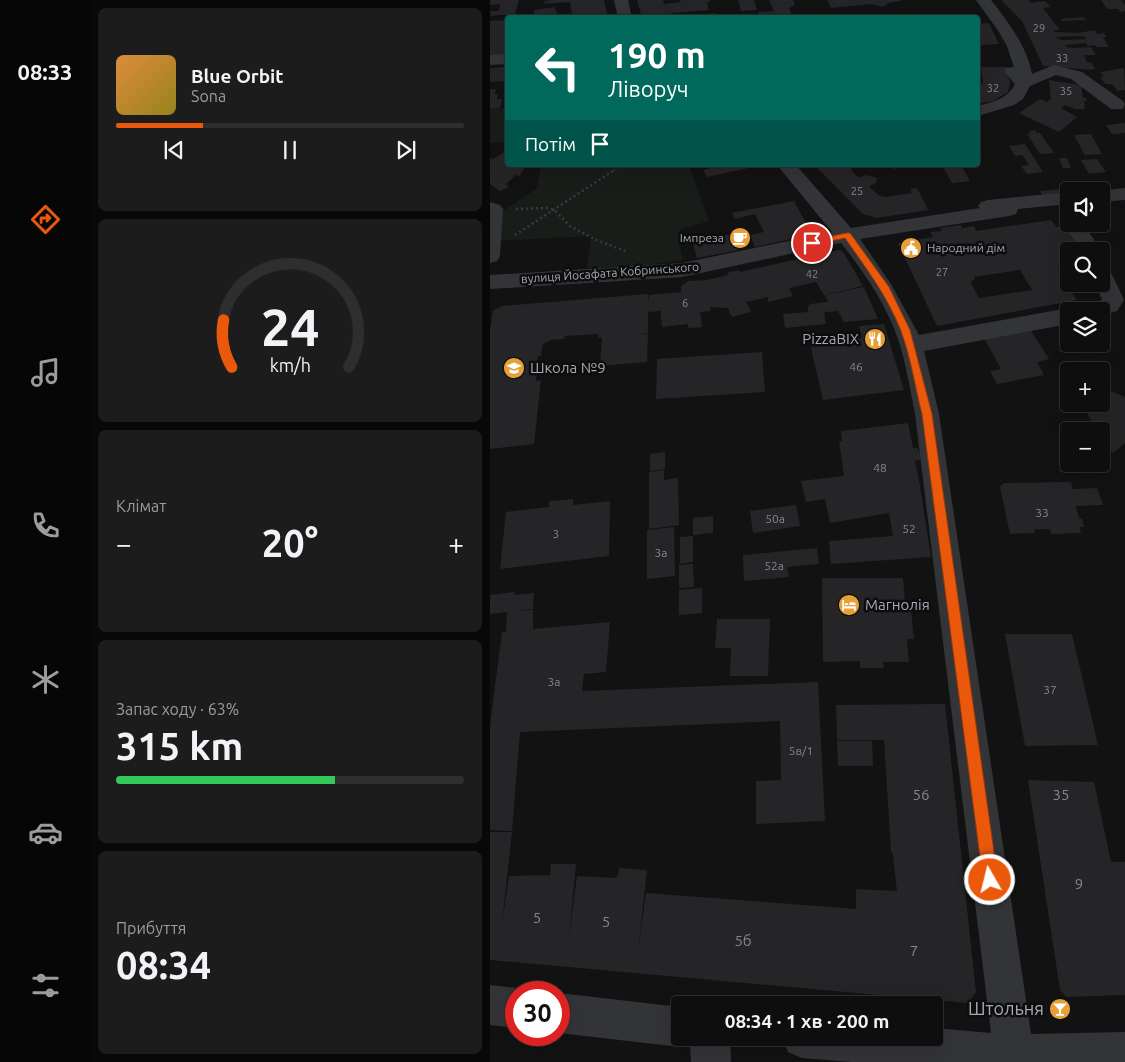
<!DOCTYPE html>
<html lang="uk">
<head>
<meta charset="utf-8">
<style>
  :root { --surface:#0e0e0e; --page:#1c1c1c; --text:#f1f3f6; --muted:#9b9c9e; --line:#2e2e2e; --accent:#ea580c }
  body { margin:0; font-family:Ubuntu,sans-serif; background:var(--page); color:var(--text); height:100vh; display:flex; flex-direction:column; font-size:19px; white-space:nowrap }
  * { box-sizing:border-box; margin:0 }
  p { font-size:16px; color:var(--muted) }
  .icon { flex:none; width:28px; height:28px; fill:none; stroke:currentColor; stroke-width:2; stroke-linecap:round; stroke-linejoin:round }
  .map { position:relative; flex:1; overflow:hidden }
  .panel { display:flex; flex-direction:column; gap:8px; padding:8px; background:#080808; width:400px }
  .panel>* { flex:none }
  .guide { position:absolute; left:15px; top:15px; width:475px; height:152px; border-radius:5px; box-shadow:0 5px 20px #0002,0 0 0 1px var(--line); background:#00695c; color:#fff; overflow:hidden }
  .buttons { position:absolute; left:570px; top:182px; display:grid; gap:10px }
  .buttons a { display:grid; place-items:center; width:50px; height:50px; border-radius:5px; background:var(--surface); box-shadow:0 5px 20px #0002,0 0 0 1px var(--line); font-size:25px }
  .speed { position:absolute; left:15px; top:981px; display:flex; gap:10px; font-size:25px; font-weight:700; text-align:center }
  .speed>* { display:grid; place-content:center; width:65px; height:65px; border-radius:50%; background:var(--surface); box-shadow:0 5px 20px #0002,0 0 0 1px var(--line); line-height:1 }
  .speed .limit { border:8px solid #d22; background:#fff; color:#111 }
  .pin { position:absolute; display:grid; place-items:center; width:42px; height:42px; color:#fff; margin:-21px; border:2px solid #fff; border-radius:50%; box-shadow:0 1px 5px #0007 }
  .me { position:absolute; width:55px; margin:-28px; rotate:352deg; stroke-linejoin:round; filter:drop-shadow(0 0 4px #0008) }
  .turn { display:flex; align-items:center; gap:18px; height:105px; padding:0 20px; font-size:22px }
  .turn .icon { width:65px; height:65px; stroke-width:2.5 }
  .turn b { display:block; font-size:35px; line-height:42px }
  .then { display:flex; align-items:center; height:48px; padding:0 20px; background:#0003; gap:10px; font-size:19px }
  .big { font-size:38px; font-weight:700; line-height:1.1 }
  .panel .card { flex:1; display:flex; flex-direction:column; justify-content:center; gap:8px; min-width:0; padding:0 18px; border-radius:8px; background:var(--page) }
  .panel .dial { align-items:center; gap:0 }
  .dial svg { height:130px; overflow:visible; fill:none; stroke:var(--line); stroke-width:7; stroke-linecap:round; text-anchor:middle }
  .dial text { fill:var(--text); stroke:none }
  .song { display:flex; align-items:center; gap:15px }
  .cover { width:60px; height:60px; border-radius:8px; background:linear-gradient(135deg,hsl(30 70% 55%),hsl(50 70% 35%)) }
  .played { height:5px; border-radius:2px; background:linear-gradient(90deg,var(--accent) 25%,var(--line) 25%) }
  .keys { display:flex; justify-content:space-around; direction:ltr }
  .heat { display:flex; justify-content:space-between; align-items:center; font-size:28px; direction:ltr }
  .charge { height:8px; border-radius:4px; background:linear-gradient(90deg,#34c759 63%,var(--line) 0) }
  .trip { position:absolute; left:181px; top:996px; width:272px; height:50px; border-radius:5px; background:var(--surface); box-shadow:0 5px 20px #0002,0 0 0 1px var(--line); font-weight:700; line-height:50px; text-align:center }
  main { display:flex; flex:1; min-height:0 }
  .dock { display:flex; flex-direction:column; width:90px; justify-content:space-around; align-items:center; background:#060606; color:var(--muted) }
  .dock .icon { width:35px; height:35px }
  .dock .selected { color:var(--accent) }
  .dock b { font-size:22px; color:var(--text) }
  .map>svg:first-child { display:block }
  .green { fill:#181d19 }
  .building { fill:#252527; fill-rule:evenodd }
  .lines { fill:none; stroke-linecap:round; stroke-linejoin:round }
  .path-far1 { stroke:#393b3f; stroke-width:2; stroke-dasharray:1 2.5; stroke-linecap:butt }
  .path { stroke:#393b3f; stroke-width:2.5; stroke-dasharray:2 3; stroke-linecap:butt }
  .minor { fill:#333438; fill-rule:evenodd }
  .route { fill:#ea580c; stroke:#983908 }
  .labels { text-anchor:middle; stroke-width:5; stroke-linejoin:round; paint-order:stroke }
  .far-number-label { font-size:11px; fill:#84878f }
  .far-poi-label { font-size:12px; fill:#a4a9b3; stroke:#0d0d0e; text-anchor:end }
  .far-street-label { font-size:12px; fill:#a4a9b3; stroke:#0d0d0e }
  .number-label { font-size:12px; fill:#84878f }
  .poi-label { font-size:15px; fill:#a4a9b3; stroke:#0d0d0e; text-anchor:start }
  .near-number-label { font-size:15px; fill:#84878f }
  .near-poi-label { font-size:18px; fill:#a4a9b3; stroke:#0d0d0e; text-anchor:end }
</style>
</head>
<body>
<main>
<nav class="dock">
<b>08:33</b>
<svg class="icon selected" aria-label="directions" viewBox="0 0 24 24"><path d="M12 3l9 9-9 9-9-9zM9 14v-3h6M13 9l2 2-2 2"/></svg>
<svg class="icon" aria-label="music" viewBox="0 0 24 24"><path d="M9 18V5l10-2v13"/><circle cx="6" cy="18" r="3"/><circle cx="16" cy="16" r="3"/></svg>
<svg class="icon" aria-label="phone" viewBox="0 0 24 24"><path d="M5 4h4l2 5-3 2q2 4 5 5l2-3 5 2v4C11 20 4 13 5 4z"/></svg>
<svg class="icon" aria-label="climate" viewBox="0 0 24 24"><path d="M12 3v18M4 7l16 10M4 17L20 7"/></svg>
<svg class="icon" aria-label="car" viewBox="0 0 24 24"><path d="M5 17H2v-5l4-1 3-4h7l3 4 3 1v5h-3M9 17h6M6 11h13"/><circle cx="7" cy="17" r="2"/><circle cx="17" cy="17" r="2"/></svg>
<svg class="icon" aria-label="filters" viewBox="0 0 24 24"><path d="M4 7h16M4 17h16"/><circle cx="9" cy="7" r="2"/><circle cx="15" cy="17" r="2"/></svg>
</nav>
<section class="panel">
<div class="card">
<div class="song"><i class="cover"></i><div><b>Blue Orbit</b><p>Sona</p></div></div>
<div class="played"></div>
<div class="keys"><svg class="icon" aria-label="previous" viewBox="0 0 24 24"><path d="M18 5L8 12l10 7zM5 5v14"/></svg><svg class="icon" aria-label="pause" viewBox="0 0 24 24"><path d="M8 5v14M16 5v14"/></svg><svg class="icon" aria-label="next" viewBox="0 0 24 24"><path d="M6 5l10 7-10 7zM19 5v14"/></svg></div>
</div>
<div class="card dial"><svg viewBox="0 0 100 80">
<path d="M14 69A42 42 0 1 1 86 69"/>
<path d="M14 69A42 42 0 0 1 9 40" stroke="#ea580c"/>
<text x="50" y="56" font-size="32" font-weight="700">24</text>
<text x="50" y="72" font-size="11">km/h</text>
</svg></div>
<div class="card"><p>Клімат</p>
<div class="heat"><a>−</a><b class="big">20°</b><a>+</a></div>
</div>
<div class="card"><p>Запас ходу · 63%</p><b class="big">315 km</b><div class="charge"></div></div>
<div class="card"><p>Прибуття</p><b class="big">08:34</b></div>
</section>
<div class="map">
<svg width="635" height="1062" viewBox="0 0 635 1062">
  <rect width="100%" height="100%" fill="#121213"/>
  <!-- green -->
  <path class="green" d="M17,108V142L0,143V109Z
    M52,165H199L219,221L189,230V243L193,260L146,267L97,268L101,236L4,241L10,213L46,189Z"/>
  <!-- building -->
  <path class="building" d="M0,0H29L25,14L0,16L1,11H9L10,4L0,5Z
    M61,0H114L118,18H83L80,2L55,4L54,1Z
    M147,0H173L174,4L191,2L190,0H220V2H217L219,10L181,13L183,18H152Z
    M248,0H264L267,10L251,11Z
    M279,0H303L305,5L299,8L303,18H270L268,12L284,11Z
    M337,0H411V1L398,3L393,7L382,4L341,8Z
    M511,0H538L541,3L555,1L561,7L553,8L570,30H564L565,32L588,33L605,30L607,34L614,33L617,37H613L619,47H606L605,45L597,46L596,43L575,45L577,47L585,48L601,47L606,55H594L597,62L602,63L605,69H602L603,70L553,66L532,21ZM593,36L597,39L572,40L564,37Z
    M611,0H631L635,5V11L630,12L628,9H617Z
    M65,7L67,14L59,15V18H44V10Z
    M225,13L227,18H198V16Z
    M594,17L596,20L572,21L571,19Z
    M18,20V55L0,56V21Z
    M497,23L500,25L509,44L489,45L488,24Z
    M18,67V81L0,82V68Z
    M491,67H517L520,83L518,92L503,101L488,104V85L492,84L493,82Z
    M634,68L635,90L628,91L622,84H616L610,78L614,76L610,72Z
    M559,80L591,85L593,98H596L597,101H594L595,109H585L575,105L571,108L587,117L569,132L529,113L550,99L557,102L561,99Z
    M0,89H6L5,94H8L7,99H12L10,108L0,109Z
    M635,123V133L622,134L616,125Z
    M545,130L547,133H550L564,153L550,154L537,134H540L539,131Z
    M601,134L612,154L595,155L584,135Z
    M535,144L553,172L537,174L531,166L539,165L532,155L525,156L519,146Z
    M18,150V165H35L34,168L30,176L26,175L16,184L19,187L10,191L0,184V158L3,159Z
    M569,158H577L581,168H573Z
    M607,159L616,172L599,174L591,160Z
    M223,165H268V166L217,177L213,170L224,167Z
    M324,165H363L361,170L369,178L376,175L387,178L386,183L379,186L388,195L395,197L422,193L420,189L427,188L438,210L387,218L373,214Z
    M390,165H417V166L403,169L400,166L392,167Z
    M452,165H471L480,181L462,183Z
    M568,189L572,196L554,198L550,191Z
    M304,201L322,234L265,247L260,235L274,232L265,214L245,219L242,213Z
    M561,220L566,227L578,225L590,242L577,244L582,251H579V269L568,271L587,300L447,326L408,243L443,237L440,232L452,231L450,228L471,225L472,228L484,226L486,231ZM530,270L542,290L489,298L480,281L485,280L484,277Z
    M243,234L249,250L207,258L202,241Z
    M348,250L352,251L355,255L373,286L334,295L326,282L299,288L303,296L278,302V297L256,302L261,312L242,317L238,308L220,307L221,311L210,312L212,327L198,328V324L172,327L170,305V311L158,312V333L149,334H158L157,362L110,366L112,337L108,338L109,334L75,336L74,339L61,340L53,344L51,356H48L46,381L51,380L44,444L0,449V329L3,311L12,306L158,294L159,303V295L191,292V286L199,281L217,280L238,275L237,273L249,270L250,272Z
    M374,287L388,319L354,322L348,311L336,312L334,313L336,324L295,328L293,314L318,312V307L320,304L338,302L335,295Z
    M394,324L414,390L333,400L320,344L372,338L369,326Z
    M538,326L559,359L547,362L554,375L507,384L500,371L511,369L492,334Z
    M272,352L275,392L166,399L167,359Z
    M611,387L635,397V443L623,453L611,437V431H607L598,415L596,404H611Z
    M418,423L423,448H427L430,453V460L425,461L430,486L400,491L430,486L441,557L341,564L339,541L403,536L399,513L340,523L335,499L316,502L311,481L354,476L349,441H352L351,431Z
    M175,452V469L160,471V454Z
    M174,470V480L188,478L189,525L159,529V472Z
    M581,482L583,489L607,488L613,505L586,506L589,519H592L594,527H589L591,533L561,534L560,529H544L545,533L520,534L510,487L514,483Z
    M83,499V505L120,501L119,556L10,569L16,512L59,507V501Z
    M306,505L310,526L263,533L260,511Z
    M223,516V533L203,535V518Z
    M184,527L185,576L157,579V530Z
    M203,536V562L190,564V537Z
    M327,548L329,564L297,567L299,577L254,581L253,555Z
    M203,564L204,587L189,588V565Z
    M332,578H413L415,601H420L424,639H417L419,662H393L394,668H370V661L333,662Z
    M212,588V613L189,615V590Z
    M25,592L24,595L44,593L43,609L27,611L43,610V629L120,622L116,672L94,674L92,691L328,682L335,821L266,824V781L291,780L290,721L30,732L22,831L0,830V726L12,632H16L17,612L0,614V595Z
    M227,619H280L278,676H240L241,648H225Z
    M515,634H582L608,745L535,746Z
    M455,704L486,992L478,1003L0,960V832H22L12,924L19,876L60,875L61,864H86L79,937L87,876L124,878L128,876L129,868L157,870L148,950L156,893L366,909V889L407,891L403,855L401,851L394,740H347L346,705Z
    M347,741H382L383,766H348Z
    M538,780L604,782L621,862H635V995L576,997L570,990Z"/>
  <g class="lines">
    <!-- path-far1 -->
    <path class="path-far1" d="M121,172L132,165"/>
    <!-- path -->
    <path class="path" d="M26,209L56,208L64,210L80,226L104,239L135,251
      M25,235L123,171"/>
    <!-- minor -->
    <path class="minor" d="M124,0H138L142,18H128Z
      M486,0H501C518,22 537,46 542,74L564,65L592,72L633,101L635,104L633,109H621L581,79L566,75L540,86L533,99L524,105L488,116V106C502,102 518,99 525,84L514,71L516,68L524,67L517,46L509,32Z
      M18,54V64L0,65V55Z
      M287,165H306L361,228L490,208L488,206L491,202L498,200L579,192V204L528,209L526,214L519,216L370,239L401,284L429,335L579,308L587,311H579V324L434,351L449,414L541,1034L635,1032V1062H361L312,1058L298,1052L292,1038H445V1028L501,1033L425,414C420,389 416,363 408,339C396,304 374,272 351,243L192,277L0,289V275L192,263L342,232Z
      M635,188V200L611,202V191H607Z
      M0,202L10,205L13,209L10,256L7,261L0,263Z
      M579,219V224H593L612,251L611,253L592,251L573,224Z
      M611,264L618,266L634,300L627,311L611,316V311H591L594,306L612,300L606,284H611Z
      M0,985L26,988L36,992H26V1028L0,1025Z
      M69,993L190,1007V1038H240L241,1062H201L200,1043L190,1047L69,1033Z"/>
  </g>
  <!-- route -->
  <path class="route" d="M357,233H360L399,287L420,330L442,414L508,880L505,885L500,887L495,885L493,880L432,414C425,387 421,358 411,331C398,297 376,268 355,238L322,245L318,243L322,240Z"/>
  <!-- icons -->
  <defs>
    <g id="cafe-disc" transform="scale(1.125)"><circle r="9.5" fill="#e6a037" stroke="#0d0d0e"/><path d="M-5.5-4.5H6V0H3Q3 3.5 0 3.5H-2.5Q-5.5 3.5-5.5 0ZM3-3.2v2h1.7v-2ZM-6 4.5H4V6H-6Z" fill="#fff"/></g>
    <g id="civic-disc" transform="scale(1.125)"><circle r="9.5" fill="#e6a037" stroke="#0d0d0e"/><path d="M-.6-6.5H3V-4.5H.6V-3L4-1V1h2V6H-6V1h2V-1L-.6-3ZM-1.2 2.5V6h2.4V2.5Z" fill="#fff"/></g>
    <g id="restaurant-disc" transform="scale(1.125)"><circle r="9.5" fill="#e6a037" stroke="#0d0d0e"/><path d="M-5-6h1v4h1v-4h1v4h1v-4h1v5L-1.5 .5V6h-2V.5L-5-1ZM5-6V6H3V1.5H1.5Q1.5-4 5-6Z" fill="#fff"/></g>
    <g id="school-disc" transform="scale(1.125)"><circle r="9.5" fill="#e6a037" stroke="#0d0d0e"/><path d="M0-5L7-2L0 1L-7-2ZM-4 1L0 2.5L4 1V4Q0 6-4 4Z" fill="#fff"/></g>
    <g id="hotel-disc" transform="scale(1.125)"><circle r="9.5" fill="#e6a037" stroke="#0d0d0e"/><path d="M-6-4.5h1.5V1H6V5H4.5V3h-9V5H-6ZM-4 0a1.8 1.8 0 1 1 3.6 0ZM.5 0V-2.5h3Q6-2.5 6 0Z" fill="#fff"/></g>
    <g id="bar-disc" transform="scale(1.125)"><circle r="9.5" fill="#e6a037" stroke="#0d0d0e"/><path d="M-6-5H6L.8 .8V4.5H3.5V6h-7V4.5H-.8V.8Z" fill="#fff"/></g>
  </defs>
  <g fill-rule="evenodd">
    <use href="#cafe-disc" x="250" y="238"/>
    <use href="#civic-disc" x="421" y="248"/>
    <use href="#restaurant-disc" x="385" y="339"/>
    <use href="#school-disc" x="24" y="368"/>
    <use href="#hotel-disc" x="359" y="605"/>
    <use href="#bar-disc" x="570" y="1009"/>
  </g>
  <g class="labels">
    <!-- far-number labels -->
    <g class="far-number-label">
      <text x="549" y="32">29</text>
      <text x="572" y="62">33</text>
      <text x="503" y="92">32</text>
      <text x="576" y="95">35</text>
      <text x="367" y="195">25</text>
      <text x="452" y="276">27</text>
      <text x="322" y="278">42</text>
      <text x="195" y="307">6</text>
    </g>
    <!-- far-poi labels -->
    <g class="far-poi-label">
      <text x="234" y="242">Імпреза</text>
      <text x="437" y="252" text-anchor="start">Народний дім</text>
    </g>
    <!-- far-street labels -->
    <g class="far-street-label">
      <text transform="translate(120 273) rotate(-4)" y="4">вулиця Йосафата Кобринського</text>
    </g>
    <!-- number labels -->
    <g class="number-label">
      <text x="366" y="371">46</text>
      <text x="390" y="472">48</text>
      <text x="552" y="517">33</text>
      <text x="285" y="523">50а</text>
      <text x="419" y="533">52</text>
      <text x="66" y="538">3</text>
      <text x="171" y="557">3а</text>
      <text x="284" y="570">52а</text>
      <text x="64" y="686">3а</text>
      <text x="560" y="694">37</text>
      <text x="311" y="755">5в/1</text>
    </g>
    <!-- poi labels -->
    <g class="poi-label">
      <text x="369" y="344" text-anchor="end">PizzaBIX</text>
      <text x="40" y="373">Школа №9</text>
      <text x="375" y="610">Магнолія</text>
    </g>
    <!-- near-number labels -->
    <g class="near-number-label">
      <text x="431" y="800">56</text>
      <text x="571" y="800">35</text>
      <text x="589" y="889">9</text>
      <text x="47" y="923">5</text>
      <text x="116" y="927">5</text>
      <text x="253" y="946">5б</text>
      <text x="424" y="956">7</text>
    </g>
    <!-- near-poi labels -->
    <g class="near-poi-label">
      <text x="554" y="1015">Штольня</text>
    </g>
  </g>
</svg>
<div class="buttons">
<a><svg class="icon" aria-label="sound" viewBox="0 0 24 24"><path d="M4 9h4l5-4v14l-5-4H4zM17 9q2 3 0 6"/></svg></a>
<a><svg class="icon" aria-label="search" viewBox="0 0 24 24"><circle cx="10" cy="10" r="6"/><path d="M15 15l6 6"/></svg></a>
<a><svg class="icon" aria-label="layers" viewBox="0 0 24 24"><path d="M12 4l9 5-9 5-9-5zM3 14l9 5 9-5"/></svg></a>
<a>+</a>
<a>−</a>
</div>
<div class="speed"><div class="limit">30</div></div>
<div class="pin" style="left:322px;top:243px;background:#d93025"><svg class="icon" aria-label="arrive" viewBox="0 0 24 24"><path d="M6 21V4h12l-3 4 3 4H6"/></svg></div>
<svg class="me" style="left:500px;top:880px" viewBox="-20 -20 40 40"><circle r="17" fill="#ea580c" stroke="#fff" stroke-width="3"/><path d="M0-11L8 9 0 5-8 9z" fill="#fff"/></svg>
<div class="trip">08:34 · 1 хв · 200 m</div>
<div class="guide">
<div class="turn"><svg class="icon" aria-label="left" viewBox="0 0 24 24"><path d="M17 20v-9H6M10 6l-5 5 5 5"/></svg><div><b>190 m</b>Ліворуч</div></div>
<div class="then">Потім<svg class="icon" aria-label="arrive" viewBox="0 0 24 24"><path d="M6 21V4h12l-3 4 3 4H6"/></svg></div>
</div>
</div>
</main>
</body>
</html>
